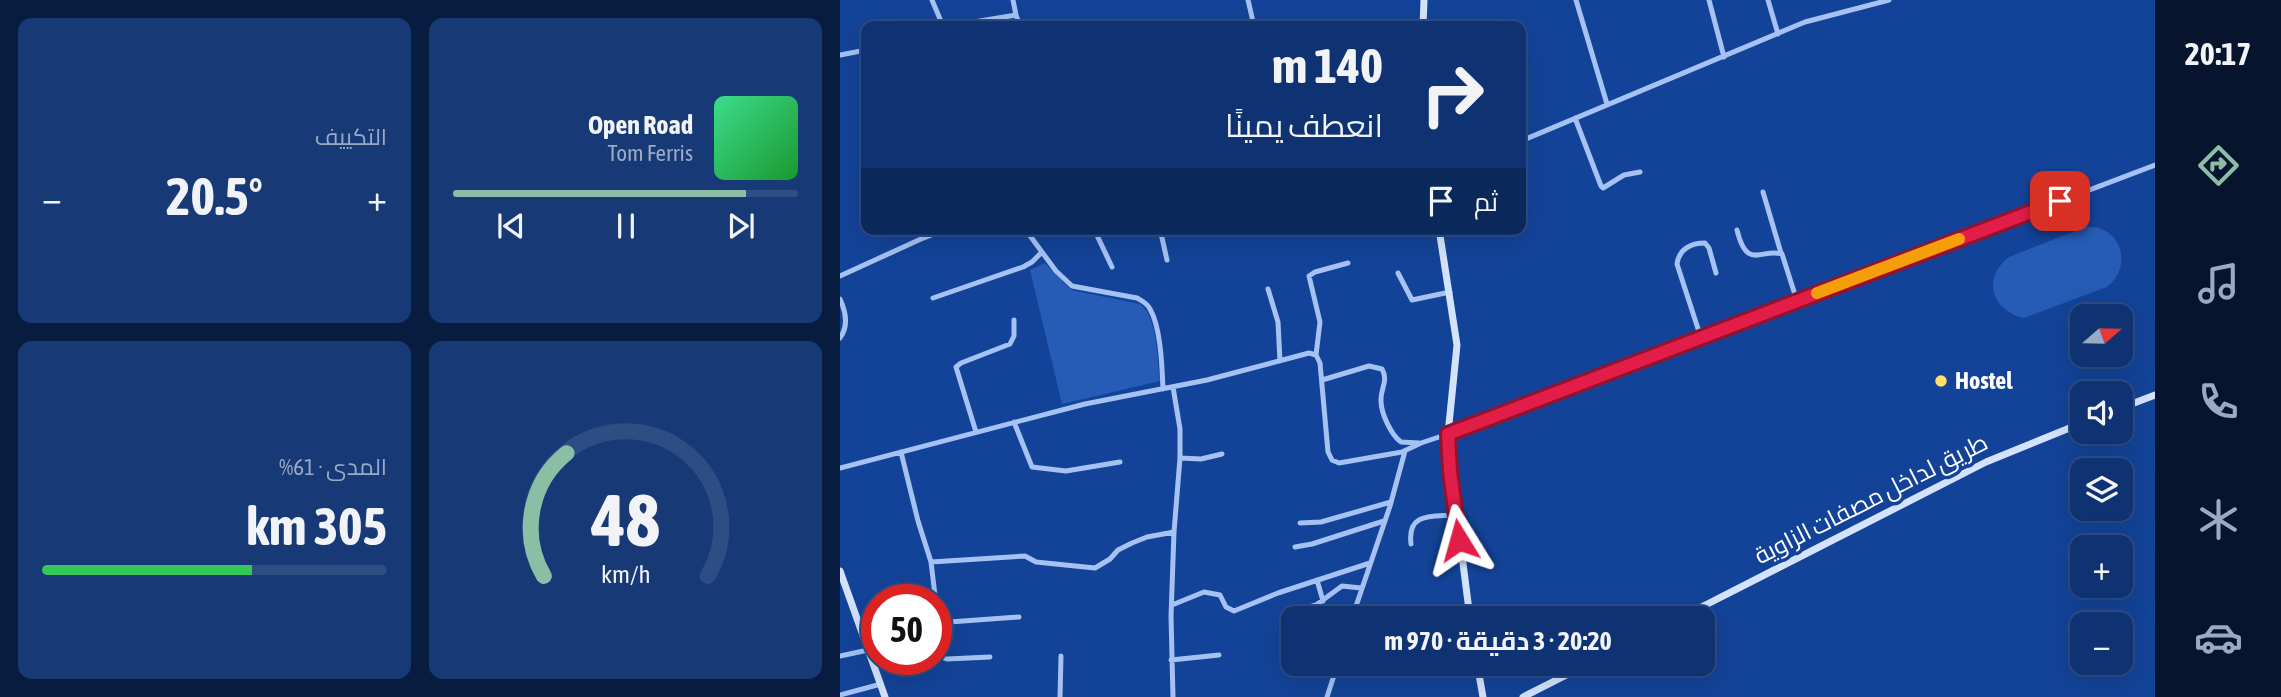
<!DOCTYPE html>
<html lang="ar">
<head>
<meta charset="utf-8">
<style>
  :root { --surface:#0e3272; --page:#173a77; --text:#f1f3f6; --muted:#9baac4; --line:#2e4d84; --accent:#8abfa5 }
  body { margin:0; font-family:"Asap Condensed",Cairo,sans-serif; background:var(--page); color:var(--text); direction:rtl; height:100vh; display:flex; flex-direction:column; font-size:26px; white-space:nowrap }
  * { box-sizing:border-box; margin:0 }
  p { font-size:23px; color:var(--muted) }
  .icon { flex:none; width:38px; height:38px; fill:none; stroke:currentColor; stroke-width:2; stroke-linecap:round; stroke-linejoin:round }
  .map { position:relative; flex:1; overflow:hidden; direction:ltr }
  .panel { display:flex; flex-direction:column; gap:18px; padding:18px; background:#081c3f; width:840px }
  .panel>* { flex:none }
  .banner { position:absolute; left:21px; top:21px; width:665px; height:214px; border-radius:14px; box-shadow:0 7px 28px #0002,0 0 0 2px var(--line); direction:rtl; background:#0e3272; color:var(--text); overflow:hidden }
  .needle { width:46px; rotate:70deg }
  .tools { position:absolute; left:1230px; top:304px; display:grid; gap:14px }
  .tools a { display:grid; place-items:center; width:63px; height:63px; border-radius:14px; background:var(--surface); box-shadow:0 7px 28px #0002,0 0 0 2px var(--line); font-size:35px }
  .speed { position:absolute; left:21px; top:584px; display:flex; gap:14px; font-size:35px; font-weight:700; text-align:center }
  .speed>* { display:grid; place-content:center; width:91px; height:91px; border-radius:50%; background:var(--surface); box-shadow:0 7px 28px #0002,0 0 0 2px var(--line); line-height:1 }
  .speed .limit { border:10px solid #d22; background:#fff; color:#111 }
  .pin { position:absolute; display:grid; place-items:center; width:60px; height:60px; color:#fff; margin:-30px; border-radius:14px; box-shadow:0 4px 10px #0006 }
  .me { position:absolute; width:77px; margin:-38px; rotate:352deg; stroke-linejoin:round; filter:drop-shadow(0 0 5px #0008) }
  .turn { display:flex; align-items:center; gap:24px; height:147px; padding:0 28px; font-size:32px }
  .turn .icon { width:91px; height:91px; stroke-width:2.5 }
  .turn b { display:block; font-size:49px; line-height:60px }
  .then { display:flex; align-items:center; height:66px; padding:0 28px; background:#0003; gap:14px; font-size:26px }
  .big { font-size:52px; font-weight:700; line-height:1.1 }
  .panel .card { flex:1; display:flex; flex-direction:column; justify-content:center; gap:10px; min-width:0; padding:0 24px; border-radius:14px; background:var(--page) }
  .panel .dial { align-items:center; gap:0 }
  .dial svg { height:182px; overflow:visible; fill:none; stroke:var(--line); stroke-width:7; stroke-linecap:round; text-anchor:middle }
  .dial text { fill:var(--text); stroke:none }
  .song { display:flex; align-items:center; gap:21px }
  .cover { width:84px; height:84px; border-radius:10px; background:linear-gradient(135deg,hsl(150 70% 55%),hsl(130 70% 35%)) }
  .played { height:7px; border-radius:4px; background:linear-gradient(90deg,var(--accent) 85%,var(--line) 85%) }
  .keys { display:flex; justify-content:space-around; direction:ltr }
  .heat { display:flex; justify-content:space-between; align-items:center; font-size:38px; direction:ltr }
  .charge { height:10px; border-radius:5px; background:linear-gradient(90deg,#34c759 61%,var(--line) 0) }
  .panel .tiles { flex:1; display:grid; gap:18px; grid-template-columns:repeat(2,1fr) }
  .trip { position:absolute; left:441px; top:606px; width:434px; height:70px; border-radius:14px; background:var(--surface); box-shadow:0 7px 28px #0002,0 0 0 2px var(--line); font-weight:700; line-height:70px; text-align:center; direction:rtl }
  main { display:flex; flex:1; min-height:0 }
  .tabs { display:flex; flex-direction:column; width:126px; justify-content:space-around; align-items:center; background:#06142e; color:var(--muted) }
  .tabs .icon { width:49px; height:49px }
  .tabs .on { color:var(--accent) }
  .tabs b { font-size:32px; color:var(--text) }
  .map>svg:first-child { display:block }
  .green { fill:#265bb6 }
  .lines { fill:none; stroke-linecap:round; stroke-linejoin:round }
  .street { stroke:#a5c2f3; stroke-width:5 }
  .secondary { stroke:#d4e3fc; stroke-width:7 }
  .route-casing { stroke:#92132f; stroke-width:18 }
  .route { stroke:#e11d48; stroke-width:12 }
  .slow { stroke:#f59e0b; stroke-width:12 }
  .poi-dot { fill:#ffdf67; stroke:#134398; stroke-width:2.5 }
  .labels { text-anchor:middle; stroke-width:7; stroke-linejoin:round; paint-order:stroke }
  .poi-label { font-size:24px; font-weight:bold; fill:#fff; stroke:#134398; text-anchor:start }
  .street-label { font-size:24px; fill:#fff; stroke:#134398 }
</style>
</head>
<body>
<main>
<nav class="tabs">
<b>20:17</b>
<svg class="icon on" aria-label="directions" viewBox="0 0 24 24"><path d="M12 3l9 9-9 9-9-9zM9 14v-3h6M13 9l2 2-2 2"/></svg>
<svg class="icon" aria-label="music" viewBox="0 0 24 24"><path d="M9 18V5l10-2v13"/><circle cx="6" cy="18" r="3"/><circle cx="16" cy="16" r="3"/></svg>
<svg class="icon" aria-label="phone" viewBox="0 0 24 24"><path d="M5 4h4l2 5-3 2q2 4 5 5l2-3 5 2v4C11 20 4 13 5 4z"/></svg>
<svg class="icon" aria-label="climate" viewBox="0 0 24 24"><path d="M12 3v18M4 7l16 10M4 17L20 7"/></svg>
<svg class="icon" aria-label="car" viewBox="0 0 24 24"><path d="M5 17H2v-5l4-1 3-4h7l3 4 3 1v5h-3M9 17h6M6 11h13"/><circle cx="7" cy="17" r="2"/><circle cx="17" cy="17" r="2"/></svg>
</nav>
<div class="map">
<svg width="1315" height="697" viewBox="0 0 1315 697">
  <rect width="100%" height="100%" fill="#134398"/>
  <!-- green -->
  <path class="green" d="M1245,227C1281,224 1294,266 1267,287L1184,318C1152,311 1141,278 1169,257Z
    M205,263L231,290L300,304C318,317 317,360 320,381L222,404L190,270Z"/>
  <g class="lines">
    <!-- street -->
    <path class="street" d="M92,0L103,26
      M408,0L414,26
      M736,0L767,104
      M869,0L884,57
      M928,0L938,34
      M176,15L180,26
      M110,26L176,15L173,0
      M0,55L26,50
      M735,118L761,186L763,188L784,175L800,172
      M681,141L965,22L1049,0
      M923,192L941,253
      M185,229L216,271L232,286L297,298C302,301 307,303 310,309C321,328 322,367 323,389
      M254,229L272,267
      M320,229L327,260
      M897,230C907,271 921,248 942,254L957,301
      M558,273L572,300L610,292
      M0,276L81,239L107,229
      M428,289L438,322L440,361
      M93,298L183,267L192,262L201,253
      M0,299C6,312 9,326 0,338
      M861,338L837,264C839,249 851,243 865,243L869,248L876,273
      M476,355L480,322L469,276L475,272L508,263
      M482,380L529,366L542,369C549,381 540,389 541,401C541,413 551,435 561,442L579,443
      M333,387L340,429V458L334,532L331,616L333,697
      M174,422L192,467L226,471L280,462
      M136,432L116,367L121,363L170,344L174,336V320
      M61,452L78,521L91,562L102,654L104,658L107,659L150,657
      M340,458L361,459L382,454
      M0,468L245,404L367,380L469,353L476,355L480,363L488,452L492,460L499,463L562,452L581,443L608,434L1315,165
      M460,523L481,522L551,502
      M571,544C567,512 592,517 615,515
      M455,547L472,544L544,521
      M91,562L185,556L196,562L255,568L270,559L278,550L292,543L307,537L334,532
      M477,580L483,601
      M332,605L364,592L380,595L386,607L394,611L438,593L530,563
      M512,618L550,506L565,451
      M96,623L179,617
      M23,636L37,634
      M451,637L444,620L446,614L476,605L502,586L521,588
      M0,656L28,650
      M331,660L379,655
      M0,695L41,684
      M220,697L221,656
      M487,697L498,663"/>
    <!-- secondary -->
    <path class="secondary" d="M583,26L584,0
      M599,229L617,345L608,434L609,454L630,618
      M1281,408L1315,395
      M0,571L45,697
      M840,618L1146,462L1242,423
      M637,663L643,697
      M683,697L750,663"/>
  </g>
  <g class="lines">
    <!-- route casing -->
    <g class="route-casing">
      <path id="route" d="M619,540L610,471L608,434L1220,201"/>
    </g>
    <!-- route -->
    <use href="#route" class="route"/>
    <!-- slow -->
    <path class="slow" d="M977,293L1119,239"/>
  </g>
  <!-- markers -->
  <circle class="poi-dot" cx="1101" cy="381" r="7"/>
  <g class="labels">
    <!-- poi labels -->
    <g class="poi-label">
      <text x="1115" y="389">Hostel</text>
    </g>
    <!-- street labels -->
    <g class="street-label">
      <text transform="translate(1031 499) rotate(-27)" y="8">طريق لداخل مصفات الزاوية</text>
    </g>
  </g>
</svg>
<div class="tools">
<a><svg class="needle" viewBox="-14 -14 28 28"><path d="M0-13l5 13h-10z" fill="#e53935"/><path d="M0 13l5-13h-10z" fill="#9baac4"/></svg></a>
<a><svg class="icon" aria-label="sound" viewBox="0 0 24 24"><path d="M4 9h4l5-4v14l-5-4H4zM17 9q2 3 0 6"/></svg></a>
<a><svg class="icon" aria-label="layers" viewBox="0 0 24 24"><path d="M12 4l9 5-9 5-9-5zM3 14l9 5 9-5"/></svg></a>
<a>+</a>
<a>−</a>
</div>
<div class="speed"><div class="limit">50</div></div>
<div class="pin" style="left:1220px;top:201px;background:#d93025"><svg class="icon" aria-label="arrive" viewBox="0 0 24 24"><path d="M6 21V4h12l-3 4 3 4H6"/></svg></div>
<svg class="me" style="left:619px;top:540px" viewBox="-20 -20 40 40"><path d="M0-17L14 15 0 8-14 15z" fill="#e11d48" stroke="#fff" stroke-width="4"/></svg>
<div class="trip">20:20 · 3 دقيقة · 970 m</div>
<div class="banner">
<div class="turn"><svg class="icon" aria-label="right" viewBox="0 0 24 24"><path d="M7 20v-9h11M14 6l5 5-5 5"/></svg><div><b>140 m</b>انعطف يمينًا</div></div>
<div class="then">ثم<svg class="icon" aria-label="arrive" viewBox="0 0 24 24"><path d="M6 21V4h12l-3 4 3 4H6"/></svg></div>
</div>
</div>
<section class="panel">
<div class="tiles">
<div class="card">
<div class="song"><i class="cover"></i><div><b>Open Road</b><p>Tom Ferris</p></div></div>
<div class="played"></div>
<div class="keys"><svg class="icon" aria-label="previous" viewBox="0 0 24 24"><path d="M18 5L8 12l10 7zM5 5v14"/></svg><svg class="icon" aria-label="pause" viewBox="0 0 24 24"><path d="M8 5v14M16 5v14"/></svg><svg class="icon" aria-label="next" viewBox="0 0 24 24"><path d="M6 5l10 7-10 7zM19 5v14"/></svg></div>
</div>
<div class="card"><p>التكييف</p>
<div class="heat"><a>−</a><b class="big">20.5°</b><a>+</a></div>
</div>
<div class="card dial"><svg viewBox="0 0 100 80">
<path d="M14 69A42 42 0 1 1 86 69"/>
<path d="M14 69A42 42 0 0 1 24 15" stroke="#8abfa5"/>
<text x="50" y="56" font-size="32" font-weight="700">48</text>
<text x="50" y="72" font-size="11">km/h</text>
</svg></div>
<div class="card"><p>المدى · 61%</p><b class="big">305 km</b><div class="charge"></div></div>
</div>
</section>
</main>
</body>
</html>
